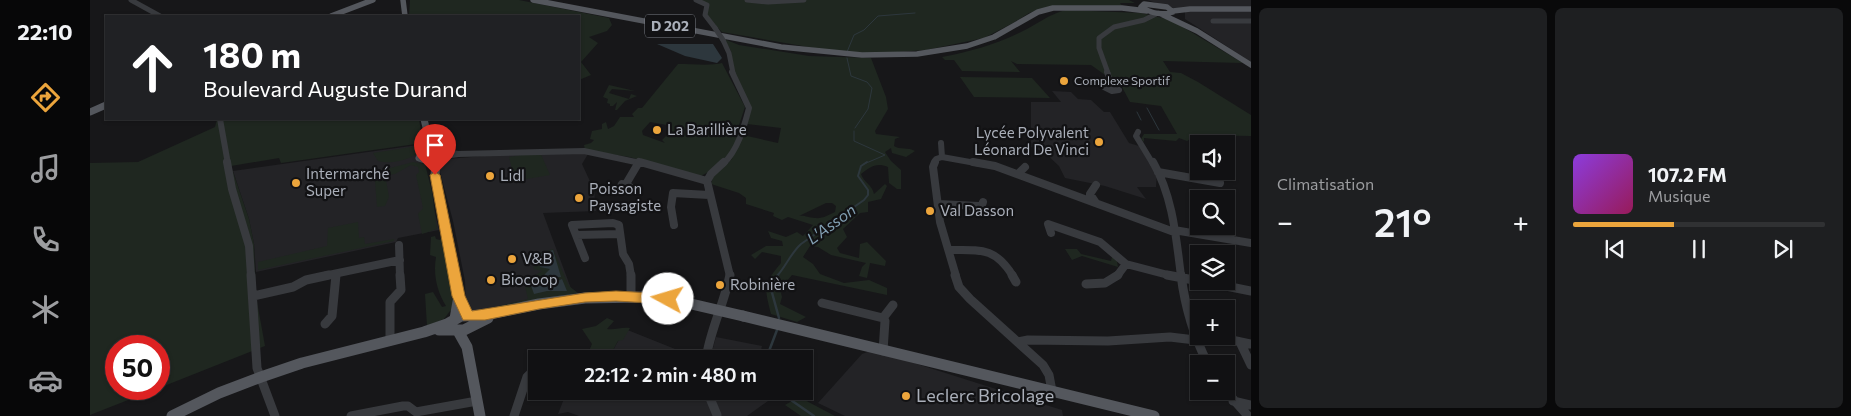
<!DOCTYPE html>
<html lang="fr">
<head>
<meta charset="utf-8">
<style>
  :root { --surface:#111113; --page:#1e1f21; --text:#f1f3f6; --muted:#9c9da0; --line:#303133; --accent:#eca53c }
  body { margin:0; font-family:Commissioner,sans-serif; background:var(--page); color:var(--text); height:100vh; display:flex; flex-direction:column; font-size:19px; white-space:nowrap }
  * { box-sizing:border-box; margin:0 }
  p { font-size:16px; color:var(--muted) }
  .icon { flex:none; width:28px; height:28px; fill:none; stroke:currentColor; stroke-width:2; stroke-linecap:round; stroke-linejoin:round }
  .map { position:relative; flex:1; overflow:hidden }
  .details { display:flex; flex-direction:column; gap:8px; padding:8px; background:#09090a; width:600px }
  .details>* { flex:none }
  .guide { position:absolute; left:15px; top:15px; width:475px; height:105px; border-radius:0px; box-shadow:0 1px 4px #0004,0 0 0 1px var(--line); background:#202124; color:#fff; overflow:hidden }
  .fabs { position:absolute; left:1100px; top:135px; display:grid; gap:10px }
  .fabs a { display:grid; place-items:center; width:45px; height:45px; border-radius:0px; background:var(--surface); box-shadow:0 1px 4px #0004,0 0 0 1px var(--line); font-size:25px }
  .speed { position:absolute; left:15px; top:335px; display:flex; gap:10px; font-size:25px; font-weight:700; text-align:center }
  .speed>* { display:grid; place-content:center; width:65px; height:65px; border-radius:50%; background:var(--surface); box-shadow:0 1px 4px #0004,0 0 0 1px var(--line); line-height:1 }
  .speed .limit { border:8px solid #d22; background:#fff; color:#111 }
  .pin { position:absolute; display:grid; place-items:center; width:42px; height:42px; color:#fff; margin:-51px -21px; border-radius:50% 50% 50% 0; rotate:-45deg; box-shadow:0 0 5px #0007 }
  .pin .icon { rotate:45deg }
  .me { position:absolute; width:55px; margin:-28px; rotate:276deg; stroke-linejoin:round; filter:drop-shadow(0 0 4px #0008) }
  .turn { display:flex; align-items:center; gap:18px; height:105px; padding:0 15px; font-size:22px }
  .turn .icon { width:65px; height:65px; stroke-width:2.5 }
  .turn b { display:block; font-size:35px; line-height:42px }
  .big { font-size:38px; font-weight:600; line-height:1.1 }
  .details .widget { flex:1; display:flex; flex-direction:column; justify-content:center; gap:8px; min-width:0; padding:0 18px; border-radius:8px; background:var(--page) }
  .song { display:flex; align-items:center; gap:15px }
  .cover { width:60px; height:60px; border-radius:8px; background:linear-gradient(135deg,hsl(270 70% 55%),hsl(330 70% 35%)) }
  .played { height:5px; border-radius:2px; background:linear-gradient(90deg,var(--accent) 40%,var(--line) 40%) }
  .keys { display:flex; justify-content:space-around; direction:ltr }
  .heat { display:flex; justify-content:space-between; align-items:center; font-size:28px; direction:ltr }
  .details .tiles { flex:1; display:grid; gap:8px; grid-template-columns:repeat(2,1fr) }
  .trip { position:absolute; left:438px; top:350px; width:285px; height:50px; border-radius:0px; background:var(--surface); box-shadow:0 1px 4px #0004,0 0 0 1px var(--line); font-weight:600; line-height:50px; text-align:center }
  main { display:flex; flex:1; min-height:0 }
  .tabs { display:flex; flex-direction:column; width:90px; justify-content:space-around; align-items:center; background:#070708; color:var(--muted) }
  .tabs .icon { width:35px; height:35px }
  .tabs .selected { color:var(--accent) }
  .tabs b { font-size:22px; color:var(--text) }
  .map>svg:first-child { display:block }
  .built { fill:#232326 }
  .green { fill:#1f2720; fill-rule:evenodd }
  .water { fill:#2d373d }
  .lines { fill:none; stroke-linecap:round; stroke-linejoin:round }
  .stream-far2 { stroke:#2d373d; stroke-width:1 }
  .stream-far1 { stroke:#2d373d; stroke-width:2 }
  .stream { stroke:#2d373d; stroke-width:2.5 }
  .minor-far3 { stroke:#383a3e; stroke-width:5 }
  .minor-far2 { stroke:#383a3e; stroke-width:6 }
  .minor-far1 { stroke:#383a3e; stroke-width:8 }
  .minor { stroke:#383a3e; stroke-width:9 }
  .major-far3 { stroke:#54575d; stroke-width:5.5 }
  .major-far2 { stroke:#54575d; stroke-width:7 }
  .major-far1 { stroke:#54575d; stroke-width:9 }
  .major { stroke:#54575d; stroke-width:11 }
  .minor-bridge { stroke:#383a3e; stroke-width:5 }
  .major-bridge { stroke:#54575d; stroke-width:11 }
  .route { fill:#eca53c; stroke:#996b27 }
  .poi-dot { fill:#eca53c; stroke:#121214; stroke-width:2 }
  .labels { text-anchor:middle; stroke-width:4.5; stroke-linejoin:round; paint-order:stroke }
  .far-poi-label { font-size:12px; fill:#aaafb9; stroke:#121214; text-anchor:start }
  .shield { fill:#121214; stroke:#7c8088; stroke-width:1 }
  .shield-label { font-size:14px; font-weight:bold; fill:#aaafb9 }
  .poi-label { font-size:15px; fill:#aaafb9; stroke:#121214; text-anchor:start }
  .water-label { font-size:16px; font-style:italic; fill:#829fb2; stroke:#121214 }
  .near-poi-label { font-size:18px; fill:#aaafb9; stroke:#121214; text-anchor:start }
</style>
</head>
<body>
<main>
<nav class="tabs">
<b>22:10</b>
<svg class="icon selected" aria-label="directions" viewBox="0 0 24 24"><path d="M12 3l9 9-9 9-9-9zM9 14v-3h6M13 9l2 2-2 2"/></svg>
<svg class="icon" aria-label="music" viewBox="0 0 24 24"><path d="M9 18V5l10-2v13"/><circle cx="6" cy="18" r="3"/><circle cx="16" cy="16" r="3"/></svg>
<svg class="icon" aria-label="phone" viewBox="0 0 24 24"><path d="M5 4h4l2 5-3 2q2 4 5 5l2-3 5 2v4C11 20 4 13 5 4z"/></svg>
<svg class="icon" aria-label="climate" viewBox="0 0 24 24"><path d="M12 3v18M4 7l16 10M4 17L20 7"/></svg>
<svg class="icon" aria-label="car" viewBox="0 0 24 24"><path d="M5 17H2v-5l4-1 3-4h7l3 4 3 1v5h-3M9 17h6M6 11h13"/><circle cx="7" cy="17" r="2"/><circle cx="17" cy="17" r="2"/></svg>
</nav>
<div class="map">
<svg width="1161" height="416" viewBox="0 0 1161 416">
  <rect width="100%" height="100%" fill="#171719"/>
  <!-- built -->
  <path class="built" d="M1057,0H1161V62L1095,19V12Z
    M962,91L981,92L988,99L1001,100L1014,112H1020L1039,143L1049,146L1067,172L1066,187H1047L1056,199L1015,186L975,178L969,166L954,152L941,147V102H971Z
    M328,145L349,230L308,238L306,242L166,272L164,244L159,219L143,171Z
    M419,154H498L492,164L504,190L506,211L453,213L483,294L385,312L379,310L376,305L375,281L363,221L348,164L357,159Z
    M535,329L610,359H518Z
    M626,337L672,346L669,359H620Z
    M783,350L972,410L973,416H755L728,403L772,354Z
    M477,391H679L685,396L657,416H489L478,412L468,414Z"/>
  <!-- green -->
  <path class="green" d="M320,0H429L519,18L522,25L517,31L499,37L508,43L491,62L501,75L489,80V16H319Z
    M610,0H1039L1045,3H1030L1033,7L952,9L939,13L923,23L894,38L836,50L794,53H753L632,32L617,17L615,3Z
    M976,10L1051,13L1081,20L1153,63L1073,61L1080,72L1091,73L1108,82L1161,115V136L1109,135L1111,139L1100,136L1102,138L1097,141L1089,138L1086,141L1054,138V142L1051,139L1054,134H1097H1087L1071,106L1040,102L1032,87L1001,65L927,64L921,61L930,72L872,71L864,60H855L852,57C881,51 904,45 931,32C946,25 959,14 976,10Z
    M634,39L649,45L719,56L781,58L796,97L798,109L785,131L786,134L810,137L805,139L804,146C810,150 818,147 825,151L816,157L802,153L801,148L795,152L801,161L811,170V189H807L799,183L798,167C786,162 780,167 771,174C774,183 782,184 784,194L795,184L797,186L791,199L778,202V212L770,213L753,229L757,237L747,248L750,253L769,258L770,244L777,242L796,261L795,266L780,263L777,278L769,276L772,267L776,263L741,255L728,247L720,246L713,257L723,264L730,274L754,283L779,280L797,288V295L702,275L690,289L692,297L690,304L716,317L707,322L681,314C674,286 673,285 691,263V256L672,252L665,259L661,255L676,246H693L692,241L681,238L678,231L696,237L707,232L713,236L723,225L698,217L692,220L683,216L684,213L656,204V198L649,193L621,184L623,177L643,158L611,176L539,157L495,150L494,145L501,143L504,140L500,139L502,131L512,129V124L516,122L518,129L524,126L530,117H544L542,114L548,108H552L588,64C601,64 622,66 632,63L655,107L647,131L648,134L688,143L691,128L657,124L661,108L643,70L641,51ZM560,122L577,125L581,131L572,140L575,143L553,135L552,131ZM736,203H742L746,206L745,212C739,215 732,219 725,218C718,218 715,215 709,216Z
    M870,77L942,78L960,98L884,97Z
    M519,85L545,91L522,89L519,93L539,99L541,94L547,96L535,101L527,110H525L527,102L523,106H520V104L517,103L518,99L513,97Z
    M127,119H329L333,143L191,163L189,158L141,166L159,219L164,244L166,296L175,346L69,388V346H26V389H66L0,415V163L48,162L125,127Z
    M335,145C327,159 303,165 288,161L283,153Z
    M450,152L460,175L425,181L419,157Z
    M323,162L335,164L342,192L347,229L332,234L328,214L333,208L326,175L329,172L328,167L321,165L305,174L285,177V172Z
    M289,179L296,180L299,197L295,206L287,207L285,181Z
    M268,222L269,238L274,237L275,244L304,239V241L168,270V262L237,246L238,228Z
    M352,233L363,302V312L360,311L354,319L337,326L335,294L343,292L352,307L356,306C347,291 343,275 346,257L340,255L341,237L345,236L346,239L350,240Z
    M463,249L479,286L488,293L388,311L438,299L434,282L452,271L444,269L441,255Z
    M975,249H987L991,254L1021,261L1022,257H1026L1028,267L992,256L982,260Z
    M517,318L524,321L517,329C526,330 531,327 540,328L533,340L528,341L518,359H508V351L494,356L492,359H485L489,354L499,351L502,344L492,329L506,326Z
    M709,397L745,416H711L695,405Z"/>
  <!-- water -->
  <path class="water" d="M567,44H623L632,58L627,63L595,56Z
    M463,250L471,277H464L461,281L463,283L472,279L477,291H457L444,294L439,280L449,277L455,278L454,275L460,269L450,267L447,255Z"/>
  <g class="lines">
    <!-- stream-far2 -->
    <path class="stream-far2" d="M757,52L764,35L774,30L788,16L825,13
      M757,58L761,76L777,82L782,88L778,109L765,128
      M1057,108L1069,130
      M1047,112L1051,120
      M764,131V141L795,155L774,164"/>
    <!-- stream-far1 -->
    <path class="stream-far1" d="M687,276C696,266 701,253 711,244L774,200L778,195V190L768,176L771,166L777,162"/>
    <!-- stream -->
    <path class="stream" d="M688,275L681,289L689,318
      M676,359L687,330
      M688,391L724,416"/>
    <!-- minor-far3 -->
    <path class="minor-far3" d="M41,0L70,16
      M606,0L617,5L615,15L625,28
      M657,0L678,2L714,0
      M1123,21H1161
      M633,40L639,53L643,73
      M1018,73L1009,48V38L1024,27L1054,20L1068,13"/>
    <!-- minor-far2 -->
    <path class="minor-far2" d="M1017,72L1022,86
      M1022,86L1029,90L1022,91L1014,87Z
      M130,119L138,164
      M1048,132L1046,136L1063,164
      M851,143L852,157
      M368,154L494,151L555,164
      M348,157L368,154L350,151
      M633,164C648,150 654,127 659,108L642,72
      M844,164L846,159L852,157L891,164"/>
    <!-- minor-far1 -->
    <path class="minor-far1" d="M137,162L142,189L159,246L161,276
      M550,162L617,181
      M845,162L843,167L850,222L866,276
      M883,162L905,166L1084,232
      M1063,162C1083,197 1086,237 1091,276
      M1068,172L1130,183
      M928,174L935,167
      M617,181L621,174L634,162
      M617,181L640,276
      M532,184L540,187L539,190L530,188Z
      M536,184L549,162
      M1006,185L1000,194L1006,203
      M848,204L888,206L892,205L893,202
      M584,225L581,207L583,193L619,195
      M1084,230L1161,243
      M961,233L958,224L1010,242L1036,264L1082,276
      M486,235L530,234
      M309,245L310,276
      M860,250C891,250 905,247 923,276
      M495,258L482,225L523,223L529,225L533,254L539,264L541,276
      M234,276L310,260
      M246,276V274
      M1027,276L1036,264"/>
    <!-- minor -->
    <path class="minor" d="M161,275L167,368L185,416
      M541,275V296
      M865,275L869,287L880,299L953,365L959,375L962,391
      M922,275L926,282
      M1077,275L1109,281
      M1091,275C1095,307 1103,335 1118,364
      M1111,281L1161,291
      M996,284L1015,283L1028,275
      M163,296L203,287L216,280L239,275
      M732,303L793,318L795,321L793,351
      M793,318L803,305
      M235,324L242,316L246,275
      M1123,336L1161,344
      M300,341V302L311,290L310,275
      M928,342L938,340L1018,341L1080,337L1105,340
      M1150,342L1161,365
      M616,359C620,330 634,304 640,275
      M617,391L627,415
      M1136,391L1158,416
      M1143,401L1161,405
      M261,416L313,406H318L326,412L387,401
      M424,416L437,377L446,368"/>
    <!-- major-far3 -->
    <path class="major-far3" d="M313,0L315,16
      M443,0L691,47L772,55L827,54L877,46L904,37L948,12L963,8H1032L1057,11
      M1054,4L1077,7L1083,12C1072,16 1061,13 1051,7Z
      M1083,11L1100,9H1161
      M1071,14L1107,31L1161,65
      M241,16L283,0"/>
    <!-- major-far2 -->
    <path class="major-far2" d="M0,112L16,105
      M334,119L338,136L335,150
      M340,149L350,151V155L338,161L329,158L331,153Z
      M346,164V159"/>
    <!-- major-far1 -->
    <path class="major-far1" d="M346,162L345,175L365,276"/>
    <!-- major -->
    <path class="major" d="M365,275L369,296L365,319
      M653,316L1064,416
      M349,330H374L398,318
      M368,331L377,347L390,416
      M82,416L129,393L171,377L212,363L334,332L357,324L371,316L395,315L449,304L495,298L552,297L597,303"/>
    <!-- minor-bridge -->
    <path class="minor-bridge" d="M625,28L633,40"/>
    <!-- major-bridge -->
    <path class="major-bridge" d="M597,303L653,316"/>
  </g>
  <!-- route -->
  <path class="route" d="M345,172L350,175L375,296L382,311L495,293L526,291L578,294L583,296L584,299L583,303L578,304L526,301L495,302L449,309L395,320H373L362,296L340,175Z"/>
  <!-- markers -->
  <g class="poi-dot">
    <circle cx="974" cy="81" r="5"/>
    <circle cx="567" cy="130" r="5"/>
    <circle cx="1009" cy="142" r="5"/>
    <circle cx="400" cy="176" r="5"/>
    <circle cx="206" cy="183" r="5"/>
    <circle cx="489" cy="198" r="5"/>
    <circle cx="840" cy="211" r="5"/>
    <circle cx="422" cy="259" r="5"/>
    <circle cx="401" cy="280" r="5"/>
    <circle cx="630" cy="285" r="5"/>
    <circle cx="816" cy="396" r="5"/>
  </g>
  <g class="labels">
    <!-- far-poi labels -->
    <g class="far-poi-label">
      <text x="984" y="85">Complexe Sportif</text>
    </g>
    <!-- shield labels -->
    <rect class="shield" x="555" y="14.5" width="50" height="23" rx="4"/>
    <g class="shield-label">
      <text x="580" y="31">D 202</text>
    </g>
    <!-- poi labels -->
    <g class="poi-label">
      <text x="577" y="135">La Barillière</text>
      <text x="999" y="138" text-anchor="end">Lycée Polyvalent<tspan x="999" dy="17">Léonard De Vinci</tspan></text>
      <text x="216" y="179">Intermarché<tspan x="216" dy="17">Super</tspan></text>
      <text x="410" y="181">Lidl</text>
      <text x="499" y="194">Poisson<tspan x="499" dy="17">Paysagiste</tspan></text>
      <text x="850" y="216">Val Dasson</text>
      <text x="432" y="264">V&amp;B</text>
      <text x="411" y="285">Biocoop</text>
      <text x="640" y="290">Robinière</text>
    </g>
    <!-- water labels -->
    <g class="water-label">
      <text transform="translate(741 224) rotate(-36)" y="6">L'Asson</text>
    </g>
    <!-- near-poi labels -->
    <g class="near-poi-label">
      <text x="826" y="402">Leclerc Bricolage</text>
    </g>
  </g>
</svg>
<div class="fabs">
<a><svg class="icon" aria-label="sound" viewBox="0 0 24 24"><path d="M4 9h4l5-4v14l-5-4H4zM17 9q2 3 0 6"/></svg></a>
<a><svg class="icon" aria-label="search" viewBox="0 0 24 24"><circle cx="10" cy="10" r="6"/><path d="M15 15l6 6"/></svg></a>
<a><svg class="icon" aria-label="layers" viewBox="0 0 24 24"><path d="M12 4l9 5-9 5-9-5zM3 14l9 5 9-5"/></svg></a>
<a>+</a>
<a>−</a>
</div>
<div class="speed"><div class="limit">50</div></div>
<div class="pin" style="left:345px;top:175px;background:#d93025"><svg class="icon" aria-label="arrive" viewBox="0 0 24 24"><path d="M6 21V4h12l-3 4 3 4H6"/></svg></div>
<svg class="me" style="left:578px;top:299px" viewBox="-20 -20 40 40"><circle r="19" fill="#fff"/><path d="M0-13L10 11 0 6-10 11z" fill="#eca53c"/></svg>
<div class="trip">22:12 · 2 min · 480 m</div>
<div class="guide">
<div class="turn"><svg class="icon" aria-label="ahead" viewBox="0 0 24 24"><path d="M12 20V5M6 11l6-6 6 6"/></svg><div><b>180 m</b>Boulevard Auguste Durand</div></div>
</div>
</div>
<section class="details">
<div class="tiles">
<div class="widget"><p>Climatisation</p>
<div class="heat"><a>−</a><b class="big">21°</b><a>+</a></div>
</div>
<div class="widget">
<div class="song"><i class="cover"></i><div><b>107.2 FM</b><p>Musique</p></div></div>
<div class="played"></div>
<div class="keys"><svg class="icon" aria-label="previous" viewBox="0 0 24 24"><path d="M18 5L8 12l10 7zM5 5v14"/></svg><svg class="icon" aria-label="pause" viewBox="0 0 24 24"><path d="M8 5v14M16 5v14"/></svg><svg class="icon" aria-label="next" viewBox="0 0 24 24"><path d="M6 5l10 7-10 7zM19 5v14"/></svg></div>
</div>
</div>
</section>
</main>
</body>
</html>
